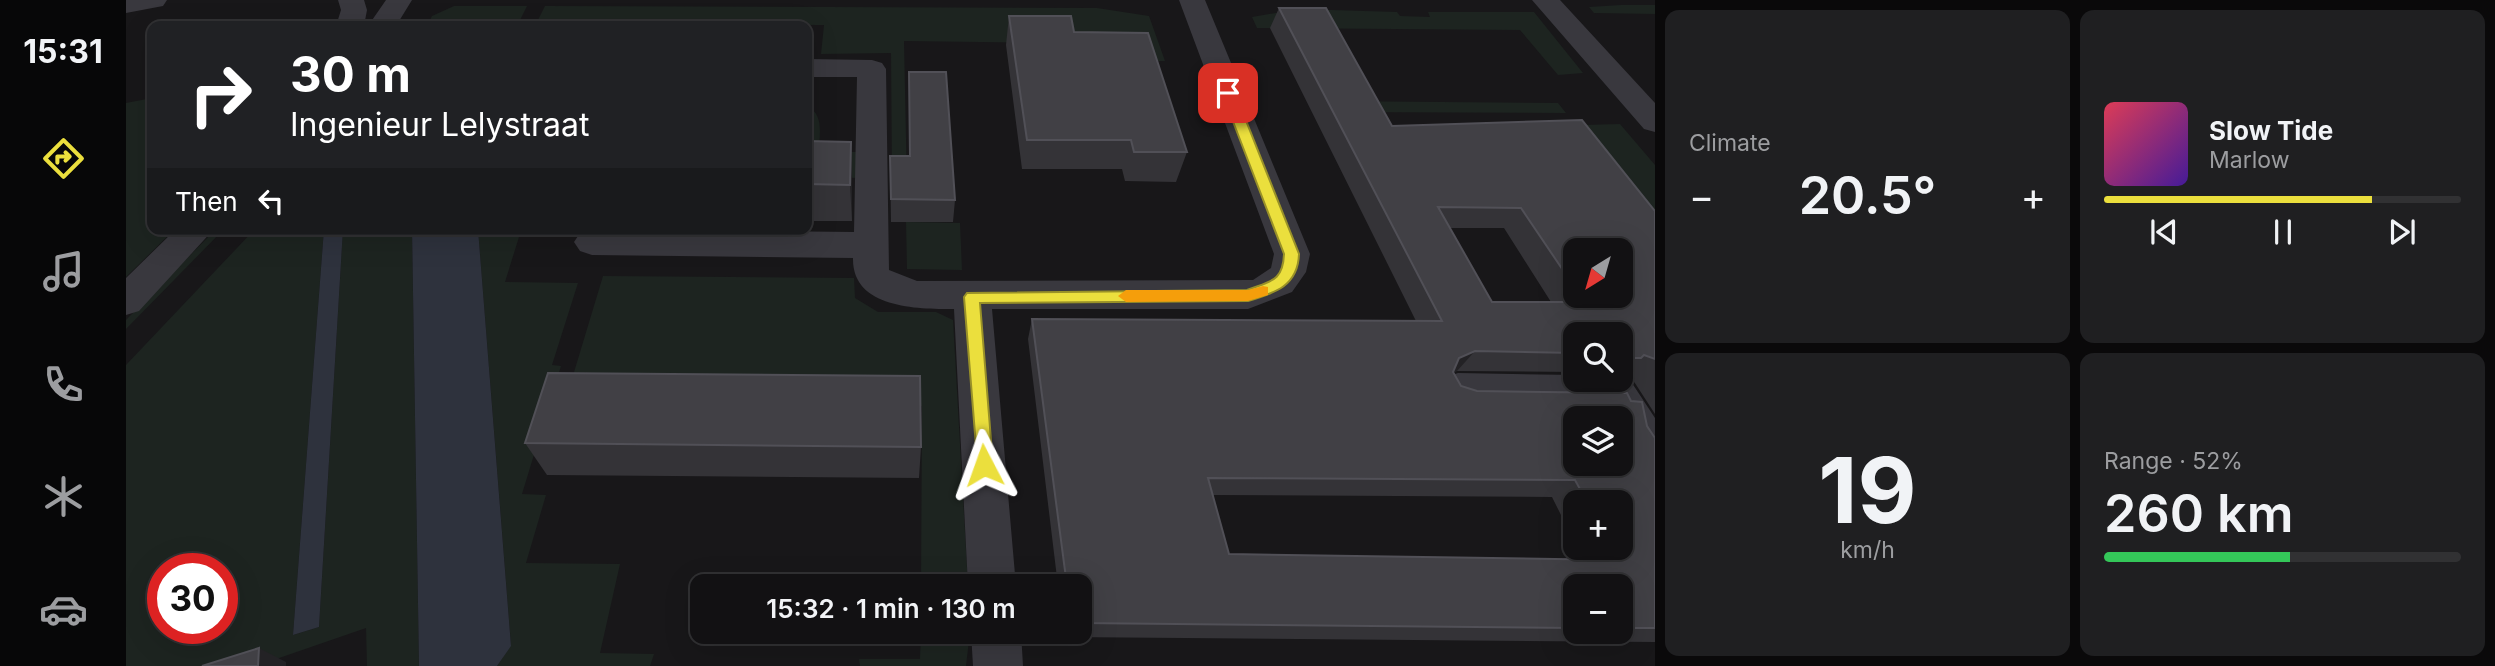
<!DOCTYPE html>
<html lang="en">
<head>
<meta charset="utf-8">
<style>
  :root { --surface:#121113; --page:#1f1f21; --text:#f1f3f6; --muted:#9c9da0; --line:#313133; --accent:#ebdf3d }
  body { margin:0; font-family:Inter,sans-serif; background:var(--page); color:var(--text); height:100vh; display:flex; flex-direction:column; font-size:26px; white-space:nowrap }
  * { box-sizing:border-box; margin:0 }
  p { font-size:23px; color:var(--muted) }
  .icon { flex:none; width:38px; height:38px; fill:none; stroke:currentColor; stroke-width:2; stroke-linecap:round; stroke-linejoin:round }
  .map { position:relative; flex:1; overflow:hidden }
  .panel { display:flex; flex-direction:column; gap:10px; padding:10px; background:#0a090a; width:840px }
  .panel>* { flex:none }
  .guide { position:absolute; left:21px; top:21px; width:665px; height:214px; border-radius:14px; box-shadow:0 7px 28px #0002,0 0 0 2px var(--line); background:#202124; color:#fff; overflow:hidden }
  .needle { width:46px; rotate:217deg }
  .controls { position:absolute; left:1437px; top:238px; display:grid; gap:14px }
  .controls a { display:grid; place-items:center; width:70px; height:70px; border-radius:14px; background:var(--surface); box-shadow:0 7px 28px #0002,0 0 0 2px var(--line); font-size:35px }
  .speed { position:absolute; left:21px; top:553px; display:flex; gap:14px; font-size:35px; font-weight:700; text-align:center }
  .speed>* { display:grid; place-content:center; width:91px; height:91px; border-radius:50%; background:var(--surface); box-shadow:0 7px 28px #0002,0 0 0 2px var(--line); line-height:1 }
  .speed .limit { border:10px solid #d22; background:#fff; color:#111 }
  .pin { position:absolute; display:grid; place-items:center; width:60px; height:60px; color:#fff; margin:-30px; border-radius:14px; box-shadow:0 4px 10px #0006 }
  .me { position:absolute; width:77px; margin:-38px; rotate:356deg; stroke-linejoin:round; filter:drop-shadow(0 0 5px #0008) }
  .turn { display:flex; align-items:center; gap:24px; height:147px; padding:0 28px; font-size:32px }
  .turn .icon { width:91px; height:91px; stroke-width:2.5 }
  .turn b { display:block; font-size:49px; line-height:60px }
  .then { display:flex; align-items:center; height:66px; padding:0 28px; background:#0003; gap:14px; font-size:26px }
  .big { font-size:52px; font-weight:600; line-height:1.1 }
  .panel .tile { flex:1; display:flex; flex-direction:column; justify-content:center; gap:10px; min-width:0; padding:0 24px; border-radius:14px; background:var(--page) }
  .panel .dial { align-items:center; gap:0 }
  .dial b { font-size:91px; line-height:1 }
  .song { display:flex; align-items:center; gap:21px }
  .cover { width:84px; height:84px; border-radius:10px; background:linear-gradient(135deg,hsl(350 70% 55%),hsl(260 70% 35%)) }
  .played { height:7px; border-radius:4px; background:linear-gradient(90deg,var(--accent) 75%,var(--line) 75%) }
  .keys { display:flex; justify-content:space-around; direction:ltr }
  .heat { display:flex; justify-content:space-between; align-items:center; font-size:38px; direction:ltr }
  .charge { height:10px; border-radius:5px; background:linear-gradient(90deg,#34c759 52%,var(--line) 0) }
  .panel .tiles { flex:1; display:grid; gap:10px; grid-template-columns:repeat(2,1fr) }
  .trip { position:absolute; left:564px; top:574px; width:402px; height:70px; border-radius:14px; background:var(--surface); box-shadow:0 7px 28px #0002,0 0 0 2px var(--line); font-weight:600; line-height:70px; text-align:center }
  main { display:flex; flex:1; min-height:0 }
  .dock { display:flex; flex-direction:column; width:126px; justify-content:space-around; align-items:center; background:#070708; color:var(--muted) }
  .dock .icon { width:49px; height:49px }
  .dock .active { color:var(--accent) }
  .dock b { font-size:32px; color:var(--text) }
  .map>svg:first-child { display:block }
  .green { fill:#1d2420; fill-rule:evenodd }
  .water { fill:#2e323d }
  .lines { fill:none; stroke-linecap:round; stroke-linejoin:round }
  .minor { fill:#39383e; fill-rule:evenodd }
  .wall { fill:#343337; fill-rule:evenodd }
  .shaded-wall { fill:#232225 }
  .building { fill:#414045; stroke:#515057; stroke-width:2; fill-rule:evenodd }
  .route { fill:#ebdf3d; stroke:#999128; stroke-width:2 }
  .slow { fill:#f59e0b }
</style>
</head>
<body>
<main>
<nav class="dock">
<b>15:31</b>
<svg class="icon active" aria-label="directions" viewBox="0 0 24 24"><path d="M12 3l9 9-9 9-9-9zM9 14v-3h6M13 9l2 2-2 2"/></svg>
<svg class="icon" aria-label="music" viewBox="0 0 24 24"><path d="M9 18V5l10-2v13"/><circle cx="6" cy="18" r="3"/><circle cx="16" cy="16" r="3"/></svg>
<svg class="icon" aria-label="phone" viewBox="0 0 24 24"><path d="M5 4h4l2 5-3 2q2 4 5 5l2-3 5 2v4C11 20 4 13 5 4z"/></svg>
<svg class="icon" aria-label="climate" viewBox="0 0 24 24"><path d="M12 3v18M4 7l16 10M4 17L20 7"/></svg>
<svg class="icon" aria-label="car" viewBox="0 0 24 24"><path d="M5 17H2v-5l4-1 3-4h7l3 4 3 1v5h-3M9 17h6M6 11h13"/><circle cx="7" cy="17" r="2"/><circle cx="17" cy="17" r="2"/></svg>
</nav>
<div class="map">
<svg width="1529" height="666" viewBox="0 0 1529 666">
  <rect width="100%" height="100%" fill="#181719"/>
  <!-- green -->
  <path class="green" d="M1495,5H1529V14L1468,13L1463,7Z
    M328,6H401L391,26H301L306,16Z
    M419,6L971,8L1023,16L1039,61H947L943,43L778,41L781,187L766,179L765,53L695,54L698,25L410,24Z
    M1173,9L1271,12L1274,16L1304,17L1302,12H1408L1457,73L1432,75L1394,30L1131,28L1126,17Z
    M26,98V229H49L0,277V103Z
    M1201,101L1432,103L1440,113L1205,112Z
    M681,106C699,115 693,135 693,152H734V178L681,177Z
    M1494,124L1529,165V214L1456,125Z
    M780,222L834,223L836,270L781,269Z
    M90,229H98L0,329V320Z
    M129,229H198L167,635L193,627L217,229H286L293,666H241L240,628L130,666H0V365ZM37,569H96V628H37Z
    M352,229H380L377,237H393L379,282L452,283L426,365L435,366L396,494L420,495L400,563L494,564L474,653L528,654L524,666H371L385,645Z
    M477,276L728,278L729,298L752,312H810L827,320L842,586H795L796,406L439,402Z
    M795,632H844L840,666H734L733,659H794Z"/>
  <!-- water -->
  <path class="water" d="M198,229H217L193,627L167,635Z
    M286,229H352L385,646L371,666H293Z"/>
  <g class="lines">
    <!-- minor -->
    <path class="minor" d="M0,0H41L37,6L0,13Z
      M212,0H238L241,10L238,26H210L215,10Z
      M260,0H286L270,26H242Z
      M1053,0H1079L1184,254L1180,272L1166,292L1122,309H866L890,586H842L828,309C790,309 726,308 727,258L466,255L454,251L448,242L454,233L466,229L728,232L731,77H681V59L746,60L756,63L760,69L763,270L791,281L1127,280L1145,268L1148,254Z
      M1406,0H1434L1529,103V132L1518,129Z
      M50,229H88L13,311L0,315V278Z
      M1332,373L1449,375V380H1494V377L1504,380L1529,418V473C1506,465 1494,442 1494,418H1484L1479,409L1332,407L1318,402L1312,390L1318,378Z
      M845,632H895L897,666H847Z"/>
  </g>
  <!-- wall -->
  <path class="wall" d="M1153,8L1266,126L1529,211V414L1505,377L1494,375V334H1449V372L1331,371L1327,372L1335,386L1351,391L1521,426L1529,438V642L939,637L938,632H954V586H932L902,339L906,319L1290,321L1144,28ZM1324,228H1378L1425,302H1366ZM1449,250L1494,296H1449ZM1087,495L1426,497L1449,543V502H1494V548H1451L1457,559L1103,554ZM1449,586H1494V632H1449Z
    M883,16L948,32L1061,152L1050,182L999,181L996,169H896L880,45Z
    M783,72L829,200L827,222H765L764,156H783Z
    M681,141L725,142L726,179V221H681Z
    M399,443L795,447L793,478L421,475Z"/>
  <!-- shaded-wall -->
  <path class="shaded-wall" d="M725,142L726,179V221L724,185Z
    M1349,351L1331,371L1316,377L1333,358Z
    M133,648L160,662V666H132Z"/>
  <!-- building -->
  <path class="building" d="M1153,8H1200L1266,126L1456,120L1529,211V359L1518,355L1515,358H1494V334H1449V353L1349,351L1333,358L1327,372L1335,386L1351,391L1501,393L1505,401L1516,402L1521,426L1529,438V628H1494V586H1449V628L954,623V586H941L906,319L1316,321ZM1312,207L1395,208L1449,288V250H1494V296H1454L1458,302H1366ZM1449,418H1494V464H1449ZM1082,478L1449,480L1461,502H1494V548H1485L1492,560L1103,554Z
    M883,16H945L948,32L1022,33L1061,152H1008L1005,140H901Z
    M783,72H820L829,200L765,199L764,156H784Z
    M681,141L725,142L724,185L681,184Z
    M422,373L794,376L795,447L399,443Z
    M133,648L132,666H76Z"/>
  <!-- route -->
  <path class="route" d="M1102,89L1109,93L1173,254C1172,286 1149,293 1122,301L854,303L867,465L864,471L858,473L852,471L838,297L841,293L1121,290C1144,281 1157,282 1158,254L1096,93Z"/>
  <!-- slow -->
  <path class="slow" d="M1137,286L1142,287V295L1122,301L1000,302L992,296L1000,290H1122Z"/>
</svg>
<div class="controls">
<a><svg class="needle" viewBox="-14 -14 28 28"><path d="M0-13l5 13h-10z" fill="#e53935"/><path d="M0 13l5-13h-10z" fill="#9c9da0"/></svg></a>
<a><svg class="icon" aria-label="search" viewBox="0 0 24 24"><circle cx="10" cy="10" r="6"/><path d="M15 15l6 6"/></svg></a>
<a><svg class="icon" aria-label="layers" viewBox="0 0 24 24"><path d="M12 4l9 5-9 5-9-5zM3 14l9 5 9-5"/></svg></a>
<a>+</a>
<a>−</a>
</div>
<div class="speed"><div class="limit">30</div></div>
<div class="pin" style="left:1102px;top:93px;background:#d93025"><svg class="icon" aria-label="arrive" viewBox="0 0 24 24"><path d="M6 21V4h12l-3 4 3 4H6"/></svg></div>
<svg class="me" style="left:858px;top:465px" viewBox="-20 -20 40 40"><path d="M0-17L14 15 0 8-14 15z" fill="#ebdf3d" stroke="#fff" stroke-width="4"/></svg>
<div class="trip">15:32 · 1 min · 130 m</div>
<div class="guide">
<div class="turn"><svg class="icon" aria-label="right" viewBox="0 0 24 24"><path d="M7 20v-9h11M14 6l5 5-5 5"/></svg><div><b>30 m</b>Ingenieur Lelystraat</div></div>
<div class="then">Then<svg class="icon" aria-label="left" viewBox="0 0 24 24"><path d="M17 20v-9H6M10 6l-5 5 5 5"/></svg></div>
</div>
</div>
<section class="panel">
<div class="tiles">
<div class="tile"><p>Climate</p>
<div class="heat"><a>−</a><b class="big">20.5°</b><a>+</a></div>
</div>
<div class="tile">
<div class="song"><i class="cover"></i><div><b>Slow Tide</b><p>Marlow</p></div></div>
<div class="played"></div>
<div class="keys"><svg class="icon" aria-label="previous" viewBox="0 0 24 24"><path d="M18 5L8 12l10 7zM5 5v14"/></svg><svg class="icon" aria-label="pause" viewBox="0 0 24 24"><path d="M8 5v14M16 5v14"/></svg><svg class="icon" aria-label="next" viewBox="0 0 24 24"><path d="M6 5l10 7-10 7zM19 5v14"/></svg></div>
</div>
<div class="tile dial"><b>19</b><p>km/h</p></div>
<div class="tile"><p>Range · 52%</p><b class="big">260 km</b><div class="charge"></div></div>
</div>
</section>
</main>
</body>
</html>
